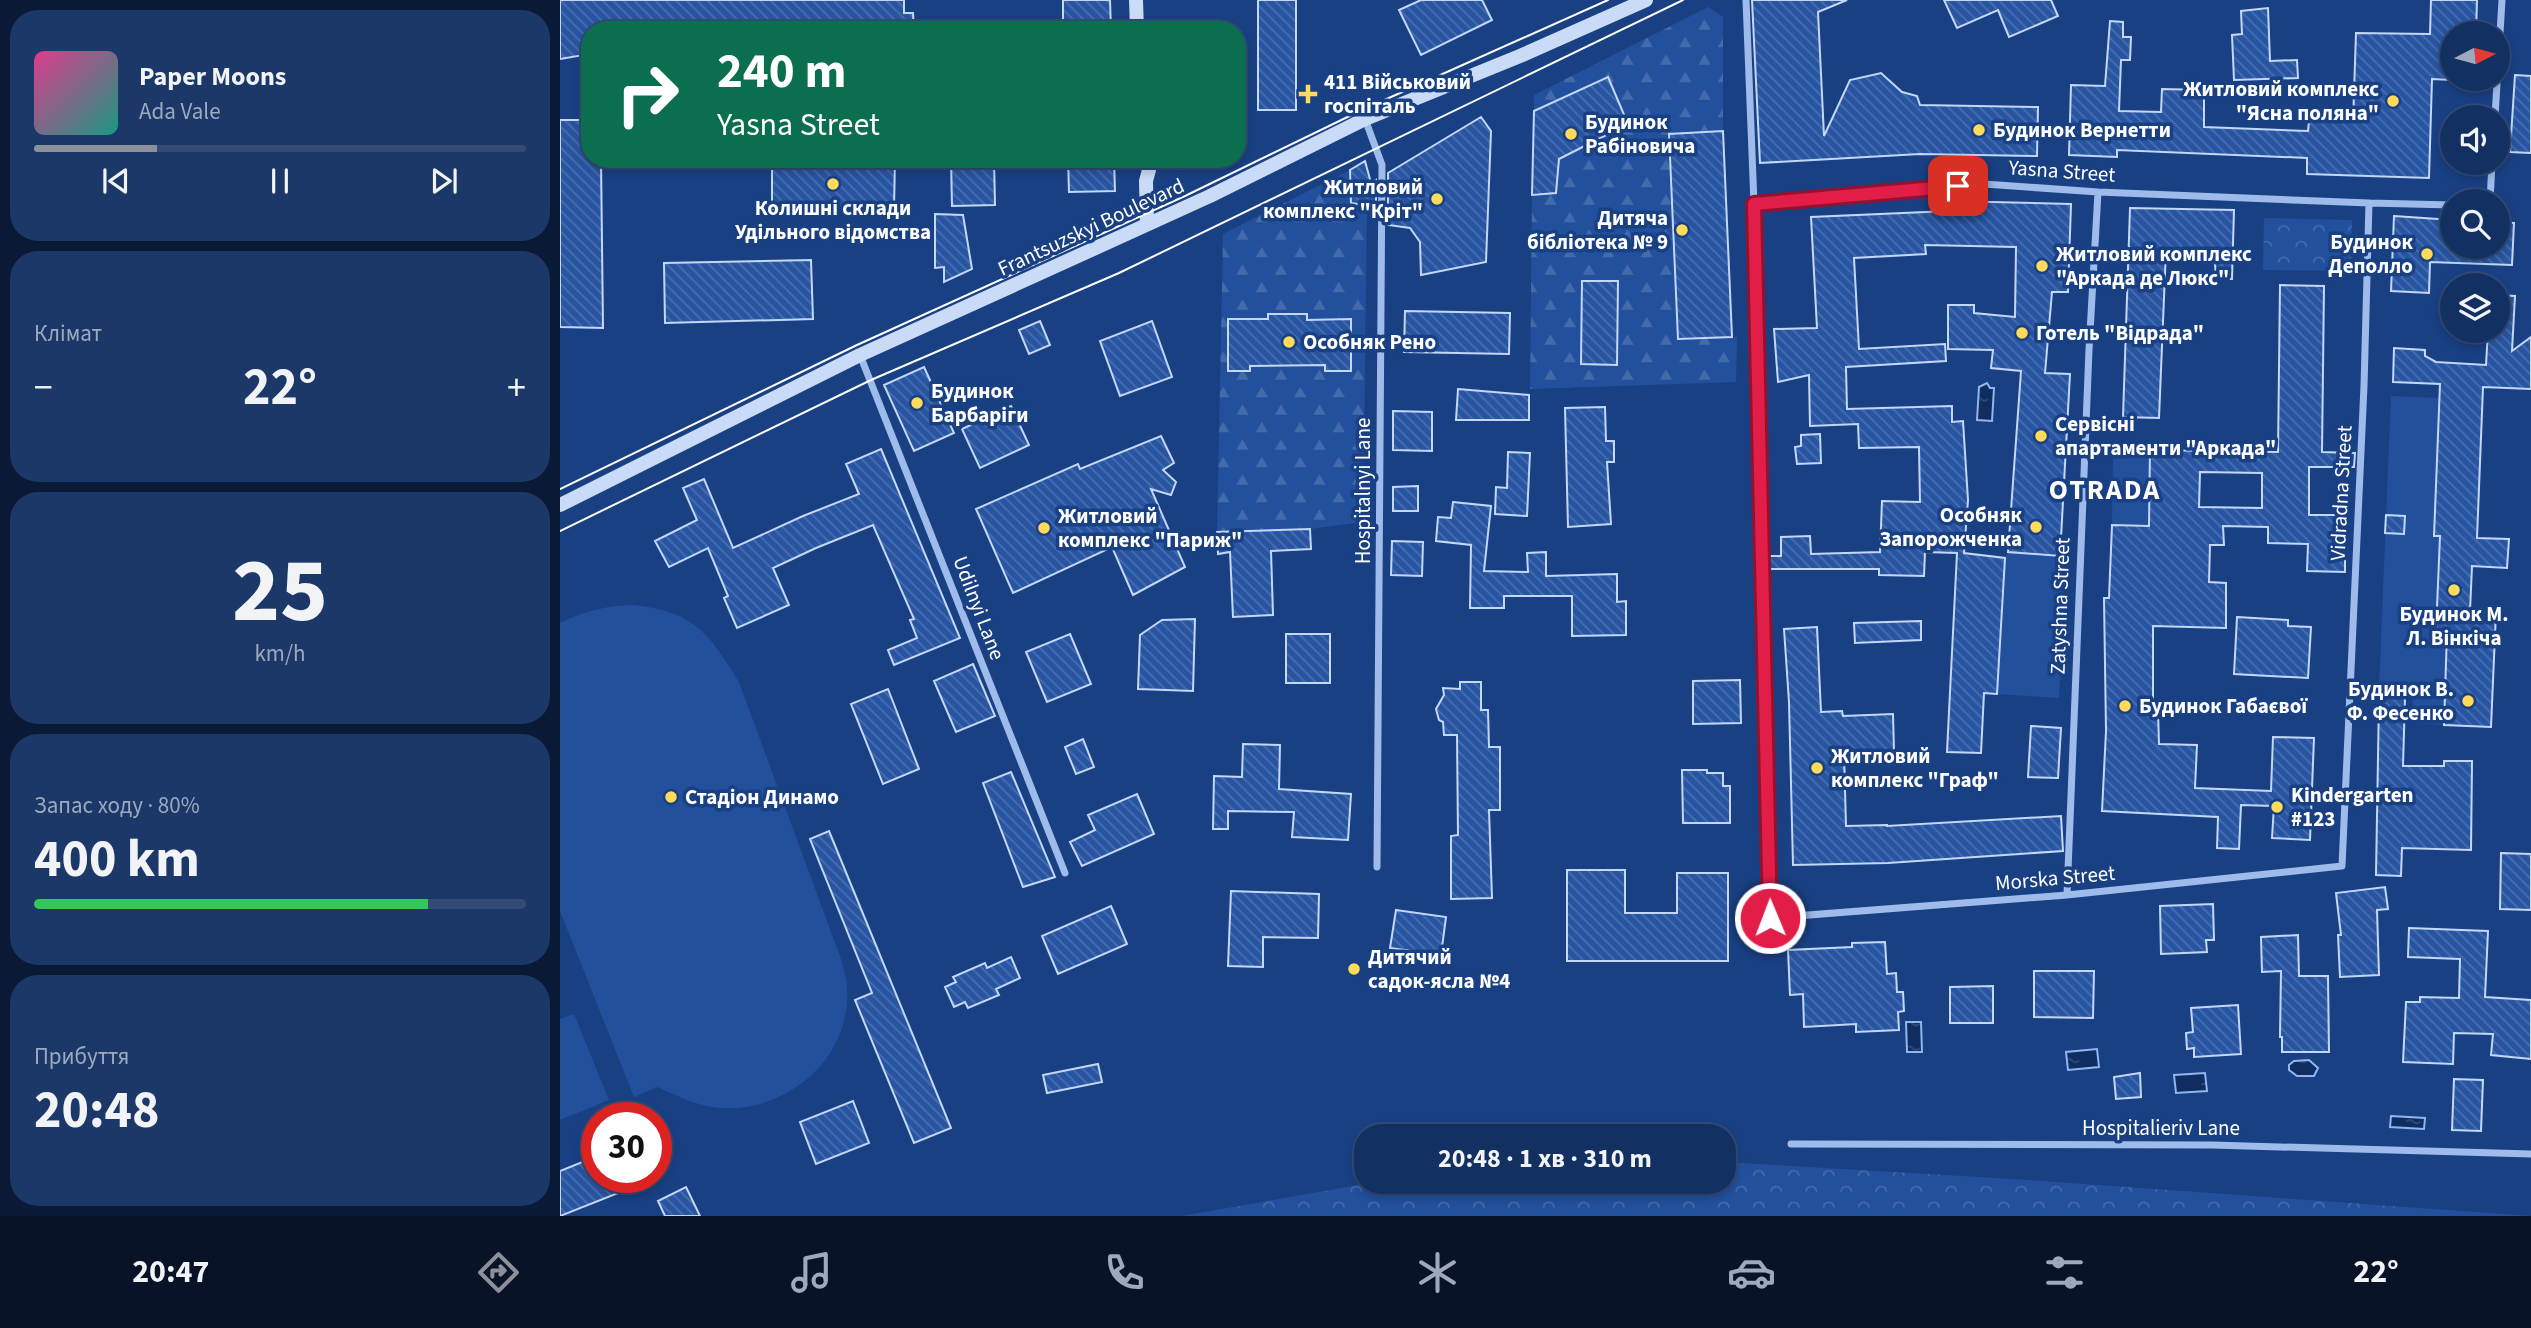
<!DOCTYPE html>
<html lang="uk">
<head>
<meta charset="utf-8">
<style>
  :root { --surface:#133062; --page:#1c3868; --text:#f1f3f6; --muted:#9da9be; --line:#324b77; --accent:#8c9099 }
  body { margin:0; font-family:"Source Sans 3",sans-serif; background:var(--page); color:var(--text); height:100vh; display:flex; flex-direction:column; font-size:26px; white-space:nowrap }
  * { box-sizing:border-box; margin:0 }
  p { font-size:23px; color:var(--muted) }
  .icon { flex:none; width:38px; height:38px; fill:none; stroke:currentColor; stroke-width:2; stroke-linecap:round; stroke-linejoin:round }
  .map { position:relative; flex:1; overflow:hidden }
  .details { display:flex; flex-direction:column; gap:10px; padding:10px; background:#0a1a36; width:560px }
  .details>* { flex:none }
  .hud { position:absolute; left:21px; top:21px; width:665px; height:147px; border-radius:28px; box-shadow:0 4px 10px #0003,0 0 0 2px var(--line); background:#0b6e4f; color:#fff; overflow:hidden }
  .needle { width:46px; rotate:84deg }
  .controls { position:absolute; left:1880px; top:21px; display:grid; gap:14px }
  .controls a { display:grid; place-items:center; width:70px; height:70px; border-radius:50%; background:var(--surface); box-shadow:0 4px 10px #0003,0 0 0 2px var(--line); font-size:35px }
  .speed { position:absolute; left:21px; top:1102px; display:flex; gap:14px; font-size:35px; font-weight:700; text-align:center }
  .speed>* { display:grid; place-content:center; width:91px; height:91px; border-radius:50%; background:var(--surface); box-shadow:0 4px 10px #0003,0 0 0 2px var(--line); line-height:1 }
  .speed .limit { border:10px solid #d22; background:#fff; color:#111 }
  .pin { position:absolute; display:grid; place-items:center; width:60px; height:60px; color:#fff; margin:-30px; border-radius:14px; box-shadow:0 4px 10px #0006 }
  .me { position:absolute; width:77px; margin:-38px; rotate:359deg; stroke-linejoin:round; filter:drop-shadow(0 0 5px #0008) }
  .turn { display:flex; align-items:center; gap:24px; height:147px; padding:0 21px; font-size:32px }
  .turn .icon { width:91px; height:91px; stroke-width:2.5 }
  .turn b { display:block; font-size:49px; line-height:60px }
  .big { font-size:52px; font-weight:700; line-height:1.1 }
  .details .tile { flex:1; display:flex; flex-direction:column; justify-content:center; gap:10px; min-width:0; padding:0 24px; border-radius:28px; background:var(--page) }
  .details .dial { align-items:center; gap:0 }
  .dial b { font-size:91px; line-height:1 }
  .song { display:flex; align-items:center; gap:21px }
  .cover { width:84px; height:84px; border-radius:10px; background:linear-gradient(135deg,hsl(330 70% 55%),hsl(170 70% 35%)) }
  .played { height:7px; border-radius:4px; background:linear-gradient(90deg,var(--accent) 25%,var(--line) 25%) }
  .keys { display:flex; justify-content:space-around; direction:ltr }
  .heat { display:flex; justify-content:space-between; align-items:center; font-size:38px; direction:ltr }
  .charge { height:10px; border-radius:5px; background:linear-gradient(90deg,#34c759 80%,var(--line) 0) }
  .trip { position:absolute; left:794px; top:1124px; width:382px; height:70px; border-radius:28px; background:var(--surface); box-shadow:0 4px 10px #0003,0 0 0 2px var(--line); font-weight:700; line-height:70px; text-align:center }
  .dock { display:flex; height:112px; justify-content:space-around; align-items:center; background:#081327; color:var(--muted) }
  .dock .icon { width:49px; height:49px }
  .dock .on { color:var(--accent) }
  .dock b { font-size:32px; color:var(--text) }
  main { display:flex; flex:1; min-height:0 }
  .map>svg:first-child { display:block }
  .green { fill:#22509c }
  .forest { fill:url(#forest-firs) }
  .park { fill:url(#park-crowns) }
  .water { fill:url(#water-ripples); stroke:#91b5ee; stroke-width:2 }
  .building { fill:url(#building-back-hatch); stroke:#c3d7f9; stroke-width:2; fill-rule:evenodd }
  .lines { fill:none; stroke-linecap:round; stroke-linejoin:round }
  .street { stroke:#9ebbeb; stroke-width:7 }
  .secondary { stroke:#cadbf8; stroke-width:14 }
  .tram { stroke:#fff; stroke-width:2 }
  .route-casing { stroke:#92132f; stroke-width:18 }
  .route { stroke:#e11d48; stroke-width:12 }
  .poi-dot { fill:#fedb59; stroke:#194083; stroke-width:2.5 }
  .labels { text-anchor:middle; stroke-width:7; stroke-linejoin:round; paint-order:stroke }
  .poi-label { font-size:21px; font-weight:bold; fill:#fff; stroke:#194083; text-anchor:start }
  .street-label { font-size:21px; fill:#fff; stroke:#194083 }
  .district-label { font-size:28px; font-weight:bold; letter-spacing:2px; fill:#fff; stroke:#194083 }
</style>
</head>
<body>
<main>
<section class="details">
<div class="tile">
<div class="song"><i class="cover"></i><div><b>Paper Moons</b><p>Ada Vale</p></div></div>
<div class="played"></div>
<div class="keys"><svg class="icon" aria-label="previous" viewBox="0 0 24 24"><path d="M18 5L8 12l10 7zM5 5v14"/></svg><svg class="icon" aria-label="pause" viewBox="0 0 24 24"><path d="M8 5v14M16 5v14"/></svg><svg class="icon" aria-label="next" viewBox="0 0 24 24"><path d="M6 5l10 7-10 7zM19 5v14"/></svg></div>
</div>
<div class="tile"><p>Клімат</p>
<div class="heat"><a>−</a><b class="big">22°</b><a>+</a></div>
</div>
<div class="tile dial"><b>25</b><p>km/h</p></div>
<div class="tile"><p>Запас ходу · 80%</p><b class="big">400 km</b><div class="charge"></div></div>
<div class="tile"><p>Прибуття</p><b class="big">20:48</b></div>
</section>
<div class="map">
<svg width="1971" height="1216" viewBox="0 0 1971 1216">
  <defs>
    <pattern id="forest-firs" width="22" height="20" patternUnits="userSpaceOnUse" patternTransform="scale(1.75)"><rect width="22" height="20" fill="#22509c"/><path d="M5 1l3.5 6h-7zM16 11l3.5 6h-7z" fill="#436aab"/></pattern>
    <pattern id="park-crowns" width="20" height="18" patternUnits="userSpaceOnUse" patternTransform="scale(1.75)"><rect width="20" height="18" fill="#22509c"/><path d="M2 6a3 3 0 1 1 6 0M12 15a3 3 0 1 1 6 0" fill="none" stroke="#436aab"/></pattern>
    <pattern id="water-ripples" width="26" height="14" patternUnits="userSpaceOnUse" patternTransform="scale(1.75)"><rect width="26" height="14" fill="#102d61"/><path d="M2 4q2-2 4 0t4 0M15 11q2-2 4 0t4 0" fill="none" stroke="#344c79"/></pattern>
    <pattern id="building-back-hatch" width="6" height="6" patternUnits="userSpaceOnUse" patternTransform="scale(1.75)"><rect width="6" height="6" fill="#2855a2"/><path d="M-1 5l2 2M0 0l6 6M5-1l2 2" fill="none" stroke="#486eb0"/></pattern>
  </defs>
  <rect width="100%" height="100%" fill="#194083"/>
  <!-- green -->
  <path class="green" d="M1831,396L1879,398L1874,536H1880L1876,631L1887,632L1884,725L1852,723L1853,690L1819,688Z
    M1553,450H1590L1589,526L1552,525Z
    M1448,552L1508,556L1499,698L1437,694L1445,558Z
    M71,605C133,610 149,633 179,682L281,959C283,967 286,977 287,985C293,1058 227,1113 159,1108C136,1106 118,1096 97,1087L74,1097L0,911V623C24,611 45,606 71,605Z
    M14,1014L49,1100L0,1120V1019Z"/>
  <!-- forest -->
  <path class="forest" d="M1148,7L1163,17V131L1109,134L1118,339L1177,337L1176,382L970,389L972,195L996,193L999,159L1067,124L991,105L974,111V95Z
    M790,170L791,203L807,206L803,522L750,529L657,532L663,234Z"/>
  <!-- park -->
  <path class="park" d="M1704,218L1792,220L1791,271L1703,270Z
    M1164,1162L1470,1180L1971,1216H622L822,1181H1164Z"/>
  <!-- water -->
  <path class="water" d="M1427,383L1430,388H1434L1432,421L1417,420L1419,387Z
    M1346,1022H1361L1362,1052H1347Z
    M1537,1049L1539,1067L1508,1070L1506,1052Z
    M1749,1060L1758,1068L1754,1076H1737L1729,1070V1065L1734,1061Z
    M1645,1073L1647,1091L1616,1093L1614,1075Z
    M1831,1116L1865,1118L1864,1129L1830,1127Z"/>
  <!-- building -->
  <path class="building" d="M0,0H344V13H353L354,30H30V54L0,59Z
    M503,0H550L551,30H503Z
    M698,0H736V110H698Z
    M861,0H922L932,20L861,55L839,10Z
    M1192,0H1287L1258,12L1264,136L1290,80L1321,73L1342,92L1357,96L1360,105L1478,107L1477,156L1360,154L1200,163Z
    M1384,0H1491L1498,16L1449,37L1438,10L1397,28Z
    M1871,0H1917L1916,33H1892V80L1872,79L1869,178L1747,174V158L1557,150V157L1509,155L1511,85L1545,86L1550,21L1563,22V37H1571L1570,60H1561L1559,111L1601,112L1602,89L1644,90V127L1748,131L1749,121L1793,122L1796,33L1870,34Z
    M1708,8L1710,61L1737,60L1738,78L1674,80L1672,35L1682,34L1681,11Z
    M1955,75L1971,76V153L1950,152Z
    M1048,77L1068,124L999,159L996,193L972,195L974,111Z
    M921,117L931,131L926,262L861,275L860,242L850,228L828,225V173Z
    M0,120H30V159H41L43,328L0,327Z
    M1163,131L1172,337L1118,339L1109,134Z
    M212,159H335L334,209H212Z
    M391,159H434L435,205L392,206Z
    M508,159H554L555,191L509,192Z
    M805,161L811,183L816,180V207L791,203L790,170Z
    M1389,201L1511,204L1508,292H1492L1485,373L1510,374L1500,556L1448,552L1461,371L1431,368L1433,350L1388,349V305H1414V313L1455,317L1456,247L1365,245L1366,254L1294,258L1299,349L1385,344L1386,361L1286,367L1287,409L1392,406V422L1403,421L1408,500L1404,553L1445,558L1437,694L1424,693L1421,753L1387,752L1397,553L1365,552L1364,576L1319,575V569H1209V556H1221V537L1250,536L1251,554L1320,552L1322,501L1360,502L1359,447L1299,448L1298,424L1250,426L1249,375L1218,382L1214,329L1257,328L1251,217L1389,211Z
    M1570,208L1674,210L1672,279H1656L1655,264L1649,260L1643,252L1606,250L1599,418L1563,417Z
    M375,214L403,215L412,269L384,282V267L375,268Z
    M1834,216L1892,220V247H1937V222L1954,223L1952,265L1870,262L1869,293L1831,291Z
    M251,260L253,319L105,323L104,263Z
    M1022,281H1058L1057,365L1021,364Z
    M1720,285L1764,286L1762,452L1795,453L1794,467H1749V515H1785V572L1747,571L1748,544L1708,543V527L1663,526L1664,545H1650L1649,582L1666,583V628L1593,626V711H1598L1599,744L1637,745L1635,788L1711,791L1713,737L1754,738L1750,840L1712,838L1714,806L1681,805L1679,849L1657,848L1658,817L1542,811L1546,731L1544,598H1549L1552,525L1589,526L1590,450L1718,452ZM1640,472L1702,473V508L1639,507Z
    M1937,295L1955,296L1952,351L1971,337V389L1923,387L1917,538L1949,539L1947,568L1912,566L1910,611L1936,612L1931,727L1884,725L1887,632L1876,631L1880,536H1874L1880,384L1833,382L1834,348L1865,350V356L1876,362L1926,365L1928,331H1937Z
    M845,311L950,313L949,354L844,352Z
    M708,314H747V320L791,319V371H765V365L690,366V371H668V319H708Z
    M480,321L490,345L469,354L459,330Z
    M592,321L612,377L560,396L540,341Z
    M364,367L394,433L354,451L324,385Z
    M898,389L969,395V420H896Z
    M451,406L469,445L420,468L402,429Z
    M1045,407L1046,441H1054V462H1047L1051,524L1008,527L1005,408Z
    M833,411L872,412V451L833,450Z
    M1260,434L1261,463L1237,464L1235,447L1241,446V435Z
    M601,436L614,463L603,470L616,482L611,495L591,489L625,567L573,595L552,547L453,593L416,509L518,464L520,469Z
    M321,449L400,638L334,665L328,650L357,638L350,620L354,619L313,525L256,548L213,568L229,605L177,628L164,598L168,596L148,548L109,567L95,541L137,520L123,488L144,479L173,548L243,516L299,494L286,464Z
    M948,452L970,453L967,516L935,514L936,487L947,488Z
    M858,486V511H833V487Z
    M893,502L931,506L924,571L968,572L967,553L986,552V576L1057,574V602L1066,601V635L1012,636V596H944V608H910L911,545L876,541L878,517L891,518Z
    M1826,515L1845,516L1844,534L1825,533Z
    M750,529L751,549L711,551L713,615L673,617L670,552L658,554L657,532Z
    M832,541L863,542L862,576L831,575Z
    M1677,617L1728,620V626L1751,627L1748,678L1674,674Z
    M635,619L633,691L578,689L580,635L602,620Z
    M1361,621V640L1295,643L1294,623Z
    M1257,627L1261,712L1282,711L1283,716L1333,714L1334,751L1284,753L1286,826L1327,825V826L1501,816L1503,851L1328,863L1233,865L1229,702L1224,629Z
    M510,634L531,684L487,702L466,652Z
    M726,634H770V683H726Z
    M413,664L435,716L396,732L374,681Z
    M1180,680L1181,723L1133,724V681Z
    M900,682H921V710H928L929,747H940V810H929L932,898L891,899V836L898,835L897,735H884L883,722L879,720L876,709L884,695L883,688L900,689Z
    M328,689L359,769L323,784L291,704Z
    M1819,698H1845L1843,766H1884V761H1912L1911,850L1842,848L1841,876L1816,875Z
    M1471,726L1501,728L1498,778L1468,777Z
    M523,739L534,767L516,774L505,747Z
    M683,744L720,745L719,789L791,794L788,840L732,837L734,812L668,811V829H653L654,776L682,777Z
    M1122,770H1147V773H1163V786H1170V823H1123Z
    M451,772L495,877L463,887L423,783Z
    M577,794L594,834L522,866L510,842L535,830L528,815Z
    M269,831L391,1128L354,1143L295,1000L312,993L250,839Z
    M1941,853L1971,854V910L1940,909Z
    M1007,870H1065V913H1117V873H1168V961H1007Z
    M1825,887L1828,909L1817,910L1819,975L1780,977L1778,935H1781L1776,893Z
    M671,891L759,894L758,938L703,937V967L668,966Z
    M1653,904L1654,940H1646L1647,952L1601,954L1600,906Z
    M551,906L567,944L498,974L482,936Z
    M836,910L886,917L881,955L830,948Z
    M1849,928L1928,931L1925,997L1971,1000V1059L1931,1055L1933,1034L1894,1033L1893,1064L1843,1062L1846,1002H1860V997L1899,998L1900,959L1848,957Z
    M1738,935L1739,976H1768L1769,1052H1722V1037H1720L1721,971L1702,972L1701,937Z
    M1325,942L1327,974L1336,973L1337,992H1343L1344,1011L1338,1012L1339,1030L1296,1032V1024L1244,1027L1243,994L1230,995L1228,950L1292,947V943Z
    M451,957L460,978L436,989L439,995L408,1008L405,1002L394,1007L385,987L396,982L393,977L425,963L427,968Z
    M1474,971H1534L1533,1018L1474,1017Z
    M1433,986V1023H1390V987Z
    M1678,1005L1681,1054L1634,1057V1048L1627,1049L1626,1033L1633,1032L1631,1008Z
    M538,1064L542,1082L487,1093L483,1075Z
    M1580,1073L1581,1097L1556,1099L1554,1077Z
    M1894,1079L1923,1080L1921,1131L1892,1130Z
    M293,1101L309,1143L256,1164L240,1122Z
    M37,1156V1178H96L0,1216V1171Z
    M126,1187L140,1216H105L98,1201Z"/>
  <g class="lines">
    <!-- street -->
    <path class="street" d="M1186,0L1194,204L1210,918L1507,895L1782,866L1804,386L1809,203L1892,205
      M1935,117L1942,0
      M805,119L822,165L817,867
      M1930,201L1932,163
      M1194,204L1424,184L1538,192L1809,203
      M300,355L505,873
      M1507,895L1529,350L1538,192
      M1231,1144L1652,1145L1971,1154"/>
    <!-- secondary -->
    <path class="secondary" d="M576,0L577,30
      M587,223L586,181L589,170V159
      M0,505L300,355L650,196L805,119L960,56L1086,0"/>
    <!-- tram -->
    <path class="tram" d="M0,489L297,345L625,196L802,110L1048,0
      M0,531L311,380L559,273L1123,0"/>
  </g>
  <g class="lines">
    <!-- route casing -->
    <g class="route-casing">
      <path id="route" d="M1210,918L1194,204L1398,186"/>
    </g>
    <!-- route -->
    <use href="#route" class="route"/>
  </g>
  <!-- markers -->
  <g class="poi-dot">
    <path d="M744.5 83.5h7v7h7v7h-7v7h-7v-7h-7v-7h7z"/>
    <circle cx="1833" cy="101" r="7"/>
    <circle cx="1419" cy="130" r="7"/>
    <circle cx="1011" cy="134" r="7"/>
    <circle cx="273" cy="184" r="7"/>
    <circle cx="877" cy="199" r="7"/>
    <circle cx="1122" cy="230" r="7"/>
    <circle cx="1867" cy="254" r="7"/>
    <circle cx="1482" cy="266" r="7"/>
    <circle cx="1462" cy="333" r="7"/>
    <circle cx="729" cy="342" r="7"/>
    <circle cx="357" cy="403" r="7"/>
    <circle cx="1481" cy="436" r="7"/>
    <circle cx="1476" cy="527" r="7"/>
    <circle cx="484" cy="528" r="7"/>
    <circle cx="1894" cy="590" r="7"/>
    <circle cx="1908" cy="701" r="7"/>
    <circle cx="1565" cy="706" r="7"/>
    <circle cx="1257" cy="768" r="7"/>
    <circle cx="111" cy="797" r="7"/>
    <circle cx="1717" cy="807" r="7"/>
    <circle cx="794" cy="969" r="7"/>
  </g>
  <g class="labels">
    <!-- poi labels -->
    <g class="poi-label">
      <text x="764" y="89">411 Військовий<tspan x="764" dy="24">госпіталь</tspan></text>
      <text x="1819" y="96" text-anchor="end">Житловий комплекс<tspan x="1819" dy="24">"Ясна поляна"</tspan></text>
      <text x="1025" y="129">Будинок<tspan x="1025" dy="24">Рабіновича</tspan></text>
      <text x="1433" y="137">Будинок Вернетти</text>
      <text x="863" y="194" text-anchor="end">Житловий<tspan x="863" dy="24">комплекс "Кріт"</tspan></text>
      <text x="273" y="215" text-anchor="middle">Колишні склади<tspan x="273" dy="24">Удільного відомства</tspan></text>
      <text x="1108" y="225" text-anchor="end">Дитяча<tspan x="1108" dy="24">бібліотека № 9</tspan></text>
      <text x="1853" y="249" text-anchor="end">Будинок<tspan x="1853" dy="24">Деполло</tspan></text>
      <text x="1496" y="261">Житловий комплекс<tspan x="1496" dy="24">"Аркада де Люкс"</tspan></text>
      <text x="1476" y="340">Готель "Відрада"</text>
      <text x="743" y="349">Особняк Рено</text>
      <text x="371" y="398">Будинок<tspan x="371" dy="24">Барбаріги</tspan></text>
      <text x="1495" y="431">Сервісні<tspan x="1495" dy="24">апартаменти "Аркада"</tspan></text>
      <text x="1462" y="522" text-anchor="end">Особняк<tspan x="1462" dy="24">Запорожченка</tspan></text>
      <text x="498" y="523">Житловий<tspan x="498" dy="24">комплекс "Париж"</tspan></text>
      <text x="1894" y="621" text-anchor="middle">Будинок М.<tspan x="1894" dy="24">Л. Вінкіча</tspan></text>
      <text x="1894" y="696" text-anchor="end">Будинок В.<tspan x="1894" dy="24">Ф. Фесенко</tspan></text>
      <text x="1579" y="713">Будинок Габаєвої</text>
      <text x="1271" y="763">Житловий<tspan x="1271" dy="24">комплекс "Граф"</tspan></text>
      <text x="1731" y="802">Kindergarten<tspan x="1731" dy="24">#123</tspan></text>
      <text x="125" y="804">Стадіон Динамо</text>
      <text x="808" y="964">Дитячий<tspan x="808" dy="24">садок-ясла №4</tspan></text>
    </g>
    <!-- street labels -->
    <g class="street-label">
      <text transform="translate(1502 171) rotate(4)" y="7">Yasna Street</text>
      <text transform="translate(531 227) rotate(-25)" y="7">Frantsuzskyi Boulevard</text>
      <text transform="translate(803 491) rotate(-90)" y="7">Hospitalnyi Lane</text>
      <text transform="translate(1781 493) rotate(-87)" y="7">Vidradna Street</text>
      <text transform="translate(1500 606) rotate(-88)" y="7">Zatyshna Street</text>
      <text transform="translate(419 608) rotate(69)" y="7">Udilnyi Lane</text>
      <text transform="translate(1495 878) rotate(-5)" y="7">Morska Street</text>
      <text x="1601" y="1135">Hospitalieriv Lane</text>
    </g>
    <!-- district labels -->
    <g class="district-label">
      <text x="1545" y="499">OTRADA</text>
    </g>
  </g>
</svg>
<div class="controls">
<a><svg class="needle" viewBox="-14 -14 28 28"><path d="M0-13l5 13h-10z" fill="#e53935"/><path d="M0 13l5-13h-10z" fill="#9da9be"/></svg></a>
<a><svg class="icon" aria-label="sound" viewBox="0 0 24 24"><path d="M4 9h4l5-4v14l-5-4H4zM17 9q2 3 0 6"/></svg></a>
<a><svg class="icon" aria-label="search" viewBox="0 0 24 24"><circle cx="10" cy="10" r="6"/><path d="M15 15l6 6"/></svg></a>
<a><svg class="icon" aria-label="layers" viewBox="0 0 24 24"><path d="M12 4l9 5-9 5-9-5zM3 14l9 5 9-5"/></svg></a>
</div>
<div class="speed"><div class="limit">30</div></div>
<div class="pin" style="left:1398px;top:186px;background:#d93025"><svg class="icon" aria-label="arrive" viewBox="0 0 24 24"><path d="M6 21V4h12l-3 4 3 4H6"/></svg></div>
<svg class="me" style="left:1210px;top:918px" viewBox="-20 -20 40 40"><circle r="17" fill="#e11d48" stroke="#fff" stroke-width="3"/><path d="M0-11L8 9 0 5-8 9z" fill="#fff"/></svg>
<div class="trip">20:48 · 1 хв · 310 m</div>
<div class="hud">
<div class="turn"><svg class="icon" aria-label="right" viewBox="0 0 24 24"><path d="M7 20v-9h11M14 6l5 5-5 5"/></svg><div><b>240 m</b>Yasna Street</div></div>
</div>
</div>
</main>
<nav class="dock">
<b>20:47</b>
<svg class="icon on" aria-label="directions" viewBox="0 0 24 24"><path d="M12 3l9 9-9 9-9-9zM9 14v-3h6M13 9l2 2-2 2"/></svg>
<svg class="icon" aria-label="music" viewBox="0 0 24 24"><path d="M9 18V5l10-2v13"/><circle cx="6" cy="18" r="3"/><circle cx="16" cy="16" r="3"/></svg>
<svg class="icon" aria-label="phone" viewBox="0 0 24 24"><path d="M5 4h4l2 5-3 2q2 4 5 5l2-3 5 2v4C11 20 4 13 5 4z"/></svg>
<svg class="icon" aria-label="climate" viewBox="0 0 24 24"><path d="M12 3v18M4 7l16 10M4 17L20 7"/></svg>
<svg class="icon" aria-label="car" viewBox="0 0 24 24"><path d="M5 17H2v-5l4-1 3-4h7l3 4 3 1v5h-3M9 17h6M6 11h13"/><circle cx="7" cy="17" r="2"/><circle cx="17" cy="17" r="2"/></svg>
<svg class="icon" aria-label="filters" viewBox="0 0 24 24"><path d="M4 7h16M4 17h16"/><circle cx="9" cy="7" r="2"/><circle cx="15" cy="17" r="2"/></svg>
<b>22°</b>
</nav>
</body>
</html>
